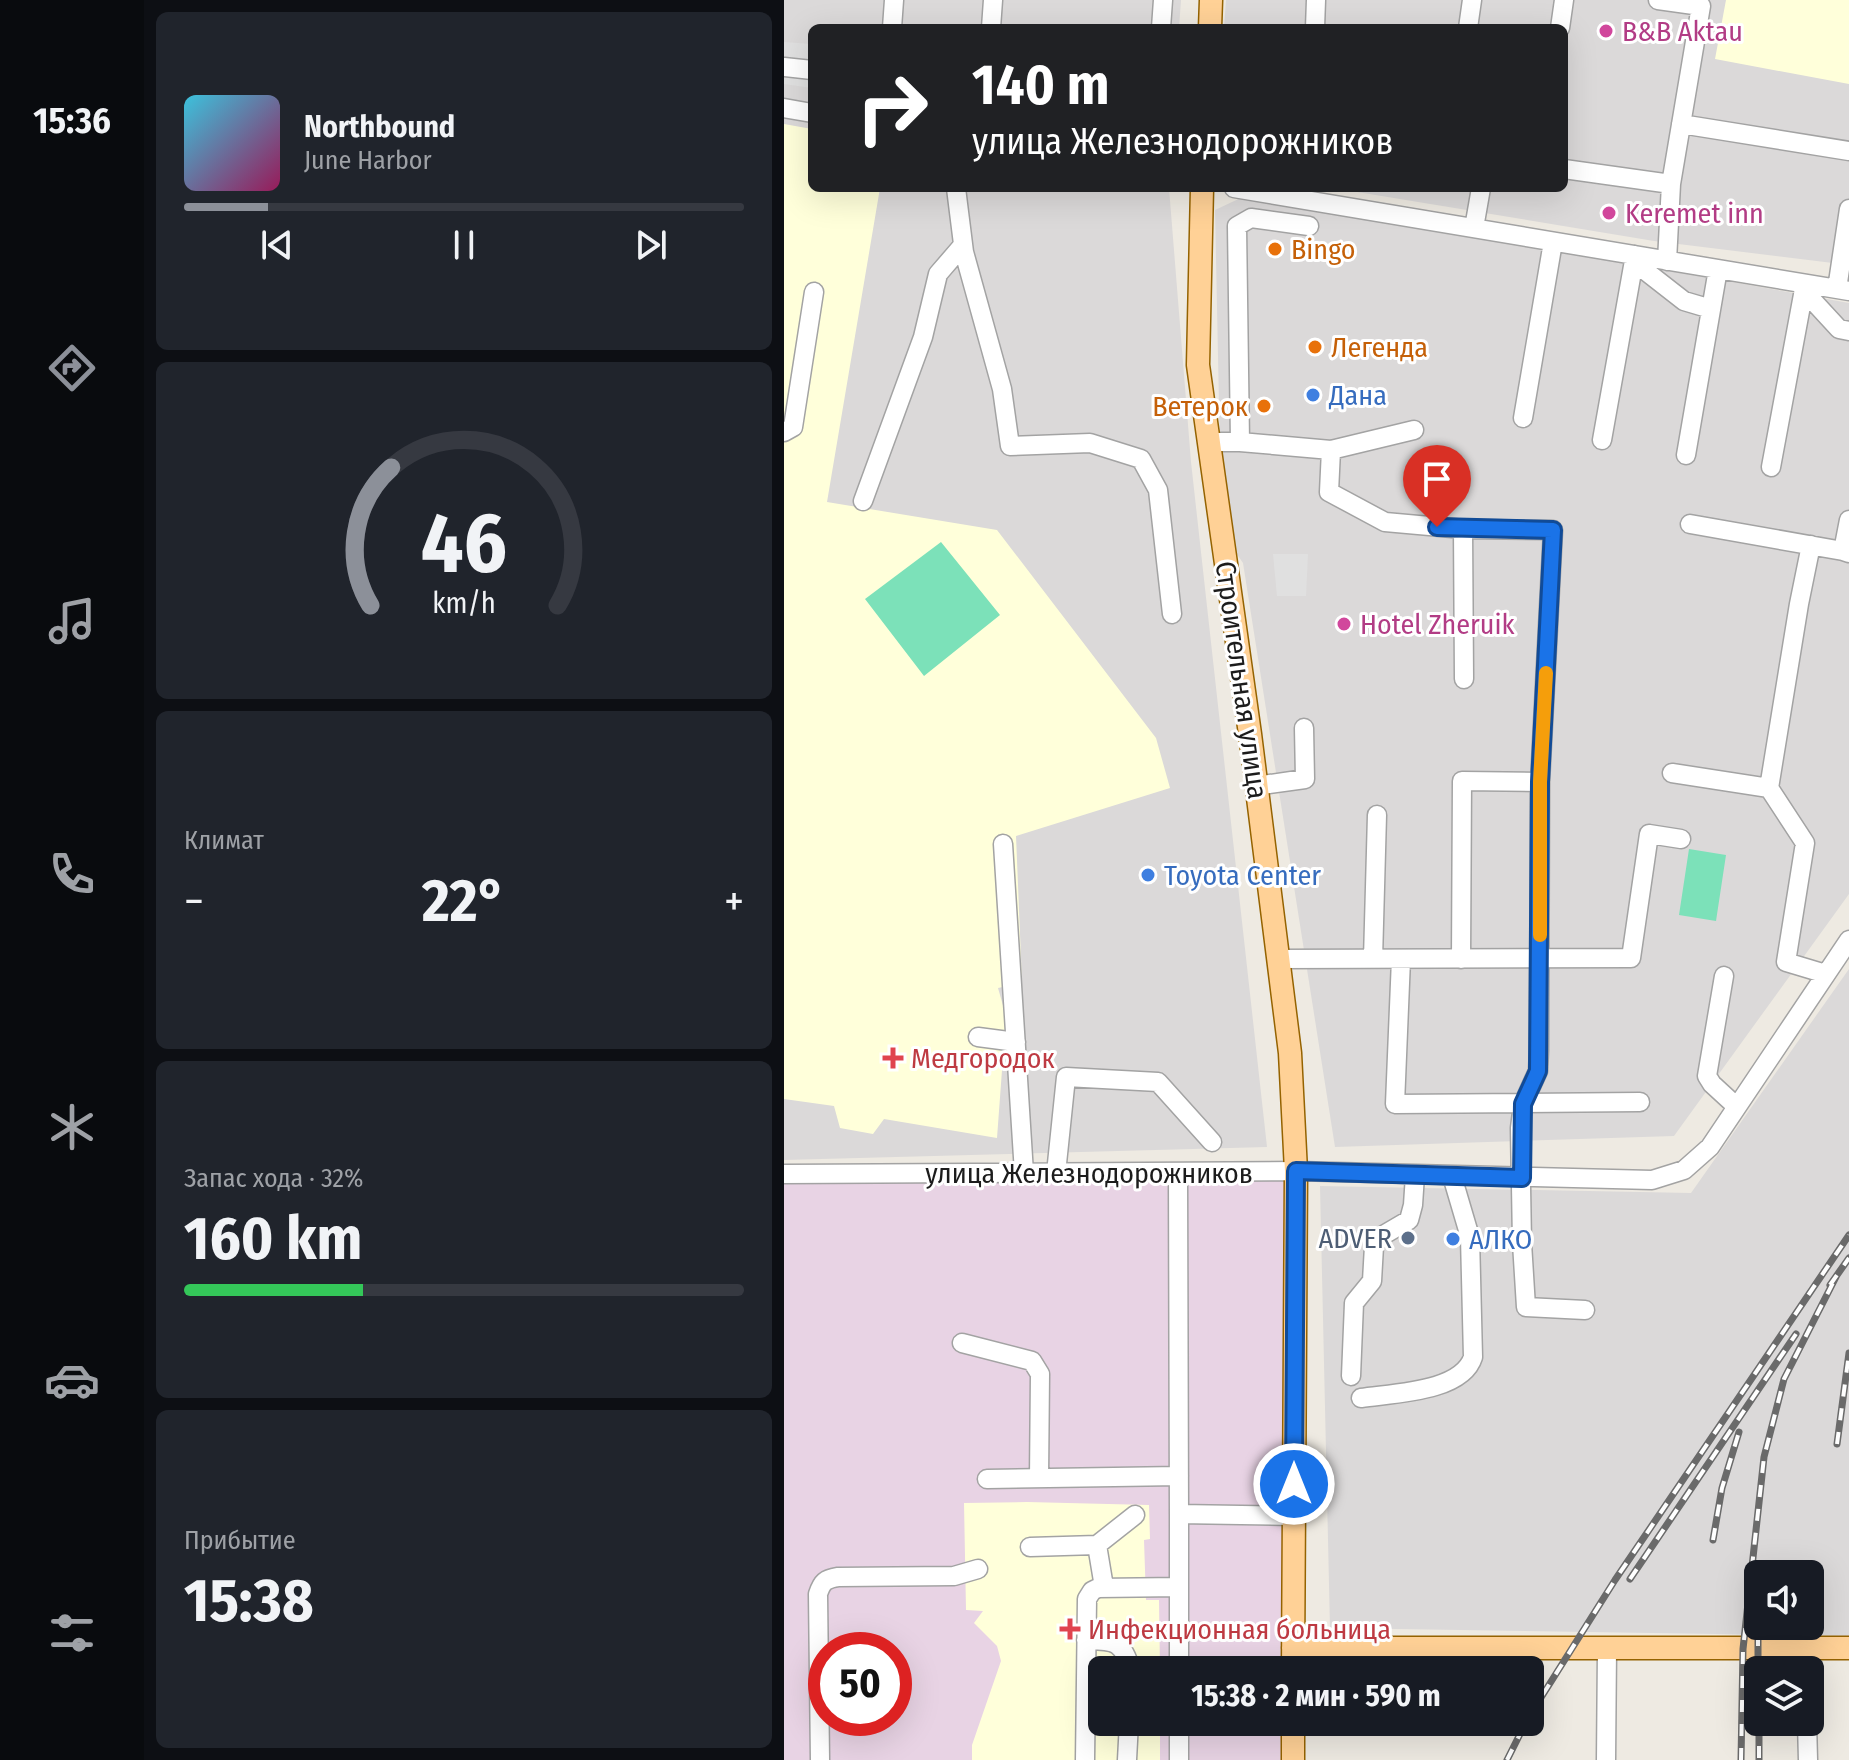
<!DOCTYPE html>
<html lang="ru">
<head>
<meta charset="utf-8">
<style>
  :root { --surface:#171b24; --page:#20242c; --text:#f1f3f6; --muted:#9ea1a6; --line:#363941; --accent:#8c9099 }
  body { margin:0; font-family:"Fira Sans Condensed",sans-serif; background:var(--page); color:var(--text); height:100vh; display:flex; flex-direction:column; font-size:30px; white-space:nowrap }
  * { box-sizing:border-box; margin:0 }
  p { font-size:26px; color:var(--muted) }
  .icon { flex:none; width:44px; height:44px; fill:none; stroke:currentColor; stroke-width:2; stroke-linecap:round; stroke-linejoin:round }
  .map { position:relative; flex:1; overflow:hidden }
  .details { display:flex; flex-direction:column; gap:12px; padding:12px; background:#0d0f14; width:640px }
  .details>* { flex:none }
  .top-card { position:absolute; left:24px; top:24px; width:760px; height:168px; border-radius:12px; box-shadow:0 8px 32px #0002; background:#202124; color:#fff; overflow:hidden }
  .buttons { position:absolute; left:960px; top:1560px; display:grid; gap:16px }
  .buttons a { display:grid; place-items:center; width:80px; height:80px; border-radius:12px; background:var(--surface); box-shadow:0 8px 32px #0002; font-size:40px }
  .speed { position:absolute; left:24px; top:1632px; display:flex; gap:16px; font-size:40px; font-weight:700; text-align:center }
  .speed>* { display:grid; place-content:center; width:104px; height:104px; border-radius:50%; background:var(--surface); box-shadow:0 8px 32px #0002; line-height:1 }
  .speed .limit { border:12px solid #d22; background:#fff; color:#111 }
  .pin { position:absolute; display:grid; place-items:center; width:68px; height:68px; color:#fff; margin:-82px -34px; border-radius:50% 50% 50% 0; rotate:-45deg; box-shadow:0 0 8px #0007 }
  .pin .icon { rotate:45deg }
  .me { position:absolute; width:88px; margin:-44px; rotate:0deg; stroke-linejoin:round; filter:drop-shadow(0 0 6px #0008) }
  .turn { display:flex; align-items:center; gap:28px; height:168px; padding:0 32px; font-size:36px }
  .turn .icon { width:104px; height:104px; stroke-width:2.5 }
  .turn b { display:block; font-size:56px; line-height:68px }
  .big { font-size:60px; font-weight:700; line-height:1.1 }
  .details .card { flex:1; display:flex; flex-direction:column; justify-content:center; gap:12px; min-width:0; padding:0 28px; border-radius:12px; background:var(--page) }
  .details .dial { align-items:center; gap:0 }
  .dial svg { height:208px; overflow:visible; fill:none; stroke:var(--line); stroke-width:7; stroke-linecap:round; text-anchor:middle }
  .dial text { fill:var(--text); stroke:none }
  .song { display:flex; align-items:center; gap:24px }
  .cover { width:96px; height:96px; border-radius:12px; background:linear-gradient(135deg,hsl(190 70% 55%),hsl(330 70% 35%)) }
  .played { height:8px; border-radius:4px; background:linear-gradient(90deg,var(--accent) 15%,var(--line) 15%) }
  .keys { display:flex; justify-content:space-around; direction:ltr }
  .heat { display:flex; justify-content:space-between; align-items:center; font-size:44px; direction:ltr }
  .charge { height:12px; border-radius:6px; background:linear-gradient(90deg,#34c759 32%,var(--line) 0) }
  .trip { position:absolute; left:304px; top:1656px; width:456px; height:80px; border-radius:12px; background:var(--surface); box-shadow:0 8px 32px #0002; font-weight:700; line-height:80px; text-align:center }
  main { display:flex; flex:1; min-height:0 }
  .dock { display:flex; flex-direction:column; width:144px; justify-content:space-around; align-items:center; background:#090b0e; color:var(--muted) }
  .dock .icon { width:56px; height:56px }
  .dock .active { color:var(--accent) }
  .dock b { font-size:36px; color:var(--text) }
  .map>svg:first-child { display:block }
  .residential { fill:#dbd9d9; fill-rule:evenodd }
  .industrial { fill:#e8d3e4; fill-rule:evenodd }
  .education { fill:#ffffda }
  .pitch { fill:#7ce1b9 }
  .parking { fill:#e0e0e0 }
  .lines { fill:none; stroke-linecap:round; stroke-linejoin:round }
  .minor-casing { stroke:#a3a3a3; stroke-width:21 }
  .major-casing { stroke:#956300; stroke-width:25 }
  .minor { stroke:#fff; stroke-width:18 }
  .major { stroke:#ffd196; stroke-width:22 }
  .rail-casing { stroke:#6a6a6a; stroke-width:7 }
  .rail { stroke:#fff; stroke-width:4; stroke-dasharray:12; stroke-linecap:butt }
  .route-casing { stroke:#114b97; stroke-width:20 }
  .route { stroke:#1a73e8; stroke-width:14 }
  .slow { stroke:#f59e0b; stroke-width:14 }
  .hotel-dot { fill:#d1479c; stroke:#fff; stroke-width:3 }
  .food-dot { fill:#e8710a; stroke:#fff; stroke-width:3 }
  .shop-dot { fill:#3f7fe0; stroke:#fff; stroke-width:3 }
  .health-dot { fill:#e0444e; stroke:#fff; stroke-width:3 }
  .service-dot { fill:#5c6f8a; stroke:#fff; stroke-width:3 }
  .labels { text-anchor:middle; stroke-width:6; stroke-linejoin:round; paint-order:stroke }
  .hotel-label { font-size:28px; fill:#b23c85; stroke:#fff; text-anchor:start }
  .food-label { font-size:28px; fill:#c56008; stroke:#fff; text-anchor:start }
  .shop-label { font-size:28px; fill:#366cbe; stroke:#fff; text-anchor:start }
  .street-label { font-size:28px; fill:#1c1c1c; stroke:#fff }
  .health-label { font-size:28px; fill:#be3a42; stroke:#fff; text-anchor:start }
  .service-label { font-size:28px; fill:#4e5e75; stroke:#fff; text-anchor:end }
</style>
</head>
<body>
<main>
<nav class="dock">
<b>15:36</b>
<svg class="icon active" aria-label="directions" viewBox="0 0 24 24"><path d="M12 3l9 9-9 9-9-9zM9 14v-3h6M13 9l2 2-2 2"/></svg>
<svg class="icon" aria-label="music" viewBox="0 0 24 24"><path d="M9 18V5l10-2v13"/><circle cx="6" cy="18" r="3"/><circle cx="16" cy="16" r="3"/></svg>
<svg class="icon" aria-label="phone" viewBox="0 0 24 24"><path d="M5 4h4l2 5-3 2q2 4 5 5l2-3 5 2v4C11 20 4 13 5 4z"/></svg>
<svg class="icon" aria-label="climate" viewBox="0 0 24 24"><path d="M12 3v18M4 7l16 10M4 17L20 7"/></svg>
<svg class="icon" aria-label="car" viewBox="0 0 24 24"><path d="M5 17H2v-5l4-1 3-4h7l3 4 3 1v5h-3M9 17h6M6 11h13"/><circle cx="7" cy="17" r="2"/><circle cx="17" cy="17" r="2"/></svg>
<svg class="icon" aria-label="filters" viewBox="0 0 24 24"><path d="M4 7h16M4 17h16"/><circle cx="9" cy="7" r="2"/><circle cx="15" cy="17" r="2"/></svg>
</nav>
<section class="details">
<div class="card">
<div class="song"><i class="cover"></i><div><b>Northbound</b><p>June Harbor</p></div></div>
<div class="played"></div>
<div class="keys"><svg class="icon" aria-label="previous" viewBox="0 0 24 24"><path d="M18 5L8 12l10 7zM5 5v14"/></svg><svg class="icon" aria-label="pause" viewBox="0 0 24 24"><path d="M8 5v14M16 5v14"/></svg><svg class="icon" aria-label="next" viewBox="0 0 24 24"><path d="M6 5l10 7-10 7zM19 5v14"/></svg></div>
</div>
<div class="card dial"><svg viewBox="0 0 100 80">
<path d="M14 69A42 42 0 1 1 86 69"/>
<path d="M14 69A42 42 0 0 1 22 16" stroke="#8c9099"/>
<text x="50" y="56" font-size="32" font-weight="700">46</text>
<text x="50" y="72" font-size="11">km/h</text>
</svg></div>
<div class="card"><p>Климат</p>
<div class="heat"><a>−</a><b class="big">22°</b><a>+</a></div>
</div>
<div class="card"><p>Запас хода · 32%</p><b class="big">160 km</b><div class="charge"></div></div>
<div class="card"><p>Прибытие</p><b class="big">15:38</b></div>
</section>
<div class="map">
<svg width="1065" height="1760" viewBox="0 0 1065 1760">
  <rect width="100%" height="100%" fill="#eeeae2"/>
  <!-- residential -->
  <path class="residential" d="M0,0H397L395,28H28V188H385L407,462L483,1147L0,1160Z
    M442,0H1065V265L870,241L549,188H780V28H440Z
    M463,195L1065,303V894L890,1136L551,1147L459,563L446,544L436,453L431,210Z
    M1065,969V1636L546,1628L536,1186L907,1193ZM974,1574H1026V1626H974Z"/>
  <!-- industrial -->
  <path class="industrial" d="M512,1171L509,1670H318V1722H509V1760H0V1174ZM42,1650H110V1718H42Z"/>
  <!-- education -->
  <path class="education" d="M942,0H1065V84L931,59Z
    M0,124L28,129V188H96L43,502L213,530L372,738L386,788L232,836L238,983L214,988L222,1016L213,1138L100,1119L89,1134L56,1128L50,1106L0,1099Z
    M243,1502L365,1505L366,1539L360,1540L362,1600H375L376,1670H318V1722H376V1760H188V1745L217,1661L213,1646L190,1623L199,1611L182,1610L180,1503Z"/>
  <!-- pitch -->
  <path class="pitch" d="M157,542L216,615L140,676L81,599Z
    M905,849L942,855L932,921L895,915Z"/>
  <!-- parking -->
  <path class="parking" d="M0,42L28,44V88L0,84Z
    M489,554H524L522,596H493Z"/>
  <g class="lines">
    <!-- minor casing -->
    <g class="minor-casing">
      <path id="minor" d="M874,0L917,6L887,184
        M108,28L110,0
        M207,28L209,0
        M377,28L379,0
        M531,28L532,0
        M684,28L688,0
        M776,28L780,0
        M0,67L28,70
        M0,108L28,113
        M897,124L1065,151
        M780,169L887,184L883,261
        M172,188L180,252L218,389L226,446L306,443L357,459L374,490L388,614
        M450,188L1065,291
        M690,228L697,188
        M850,262L900,301L927,309
        M1053,289L1065,209
        M1019,290L1055,329L1065,331
        M739,418L769,242
        M0,432L9,427L30,292
        M818,440L851,255
        M425,442H456L547,450L545,492L601,522L679,529L769,530L756,782L755,1050L754,1071L739,1104L736,1128L738,1243L742,1307L801,1310
        M456,442L453,226L467,218L525,226
        M547,450L630,430
        M902,455L934,269
        M987,467L1021,284
        M79,501L139,337L154,274L179,245
        M1065,520L1059,551L1065,553
        M906,524L1059,551
        M679,529L680,679
        M1027,545L1015,604L985,788L1021,843L1002,962L1042,974
        M888,773L985,788
        M472,786L521,779L520,728
        M219,844L240,1173
        M494,959L847,958L865,834L897,839
        M589,959L593,815
        M617,959L611,1104L856,1102
        M677,959L678,781L756,782
        M940,976L923,1076L928,1084L953,1107
        M194,1037L232,1042
        M394,1172L395,1514
        M272,1173L282,1077L374,1082L428,1142
        M0,1174L512,1171L868,1180L900,1170L926,1147L1065,940
        M178,1343L248,1361L256,1374L255,1478
        M567,1376L570,1303L588,1281L590,1246L596,1237L625,1220L629,1205L631,1175
        M577,1398C610,1393 678,1392 689,1357L686,1237L668,1176
        M203,1479L395,1476
        M313,1545L320,1587
        M246,1547L313,1545L351,1515
        M302,1640C331,1641 338,1640 347,1670
        M1022,1650V1670
        M395,1670V1514L510,1516
        M395,1722V1760
        M1023,1722L1024,1760
        M36,1760L34,1594C38,1582 41,1579 54,1577L170,1576L194,1569
        M301,1760L303,1599L308,1591L314,1588L395,1587
        M343,1760L345,1722
        M822,1760L823,1649"/>
    </g>
    <!-- major casing -->
    <g class="major-casing">
      <path id="major" d="M426,28L427,0
        M418,188L414,365L466,734L506,1053L512,1171L509,1670
        M509,1648H1065
        M509,1760V1722"/>
    </g>
    <!-- minor -->
    <use href="#minor" class="minor"/>
    <!-- major -->
    <use href="#major" class="major"/>
    <!-- rail casing -->
    <g class="rail-casing">
      <path id="rail" d="M1046,1285L1065,1258
        M1053,1444L1065,1353
        M929,1540L938,1488L955,1432
        M846,1579L1012,1334
        M974,1670V1626
        M746,1715L831,1580L1065,1235
        M975,1722V1760
        M723,1760L742,1722
        M957,1760L959,1649L980,1457L1000,1379L1053,1275"/>
    </g>
    <!-- rail -->
    <use href="#rail" class="rail"/>
  </g>
  <g class="lines">
    <!-- route casing -->
    <g class="route-casing">
      <path id="route" d="M510,1484L512,1171L738,1178L739,1104L754,1071L756,782L769,530L653,527"/>
    </g>
    <!-- route -->
    <use href="#route" class="route"/>
    <!-- slow -->
    <path class="slow" d="M756,935V782L762,673"/>
  </g>
  <!-- markers -->
  <g class="hotel-dot">
    <circle cx="822" cy="31" r="8"/>
    <circle cx="825" cy="213" r="8"/>
    <circle cx="560" cy="624" r="8"/>
  </g>
  <g class="food-dot">
    <circle cx="491" cy="249" r="8"/>
    <circle cx="531" cy="347" r="8"/>
    <circle cx="480" cy="406" r="8"/>
  </g>
  <g class="shop-dot">
    <circle cx="529" cy="395" r="8"/>
    <circle cx="364" cy="875" r="8"/>
    <circle cx="669" cy="1239" r="8"/>
  </g>
  <g class="health-dot">
    <path d="M105 1046h8v8h8v8h-8v8h-8v-8h-8v-8h8z"/>
    <path d="M282 1617h8v8h8v8h-8v8h-8v-8h-8v-8h8z"/>
  </g>
  <circle class="service-dot" cx="624" cy="1238" r="8"/>
  <g class="labels">
    <!-- hotel labels -->
    <g class="hotel-label">
      <text x="838" y="41">B&amp;B Aktau</text>
      <text x="841" y="223">Keremet inn</text>
      <text x="576" y="634">Hotel Zheruik</text>
    </g>
    <!-- food labels -->
    <g class="food-label">
      <text x="507" y="259">Bingo</text>
      <text x="547" y="357">Легенда</text>
      <text x="464" y="416" text-anchor="end">Ветерок</text>
    </g>
    <!-- shop labels -->
    <g class="shop-label">
      <text x="545" y="405">Дана</text>
      <text x="380" y="885">Toyota Center</text>
      <text x="685" y="1249">АЛКО</text>
    </g>
    <!-- street labels -->
    <g class="street-label">
      <text transform="translate(458 680) rotate(82)" y="10">Строительная улица</text>
      <text x="305" y="1183">улица Железнодорожников</text>
    </g>
    <!-- health labels -->
    <g class="health-label">
      <text x="127" y="1068">Медгородок</text>
      <text x="304" y="1639">Инфекционная больница</text>
    </g>
    <!-- service labels -->
    <g class="service-label">
      <text x="608" y="1248">ADVER</text>
    </g>
  </g>
</svg>
<div class="buttons">
<a><svg class="icon" aria-label="sound" viewBox="0 0 24 24"><path d="M4 9h4l5-4v14l-5-4H4zM17 9q2 3 0 6"/></svg></a>
<a><svg class="icon" aria-label="layers" viewBox="0 0 24 24"><path d="M12 4l9 5-9 5-9-5zM3 14l9 5 9-5"/></svg></a>
</div>
<div class="speed"><div class="limit">50</div></div>
<div class="pin" style="left:653px;top:527px;background:#d93025"><svg class="icon" aria-label="arrive" viewBox="0 0 24 24"><path d="M6 21V4h12l-3 4 3 4H6"/></svg></div>
<svg class="me" style="left:510px;top:1484px" viewBox="-20 -20 40 40"><circle r="17" fill="#1a73e8" stroke="#fff" stroke-width="3"/><path d="M0-11L8 9 0 5-8 9z" fill="#fff"/></svg>
<div class="trip">15:38 · 2 мин · 590 m</div>
<div class="top-card">
<div class="turn"><svg class="icon" aria-label="right" viewBox="0 0 24 24"><path d="M7 20v-9h11M14 6l5 5-5 5"/></svg><div><b>140 m</b>улица Железнодорожников</div></div>
</div>
</div>
</main>
</body>
</html>
